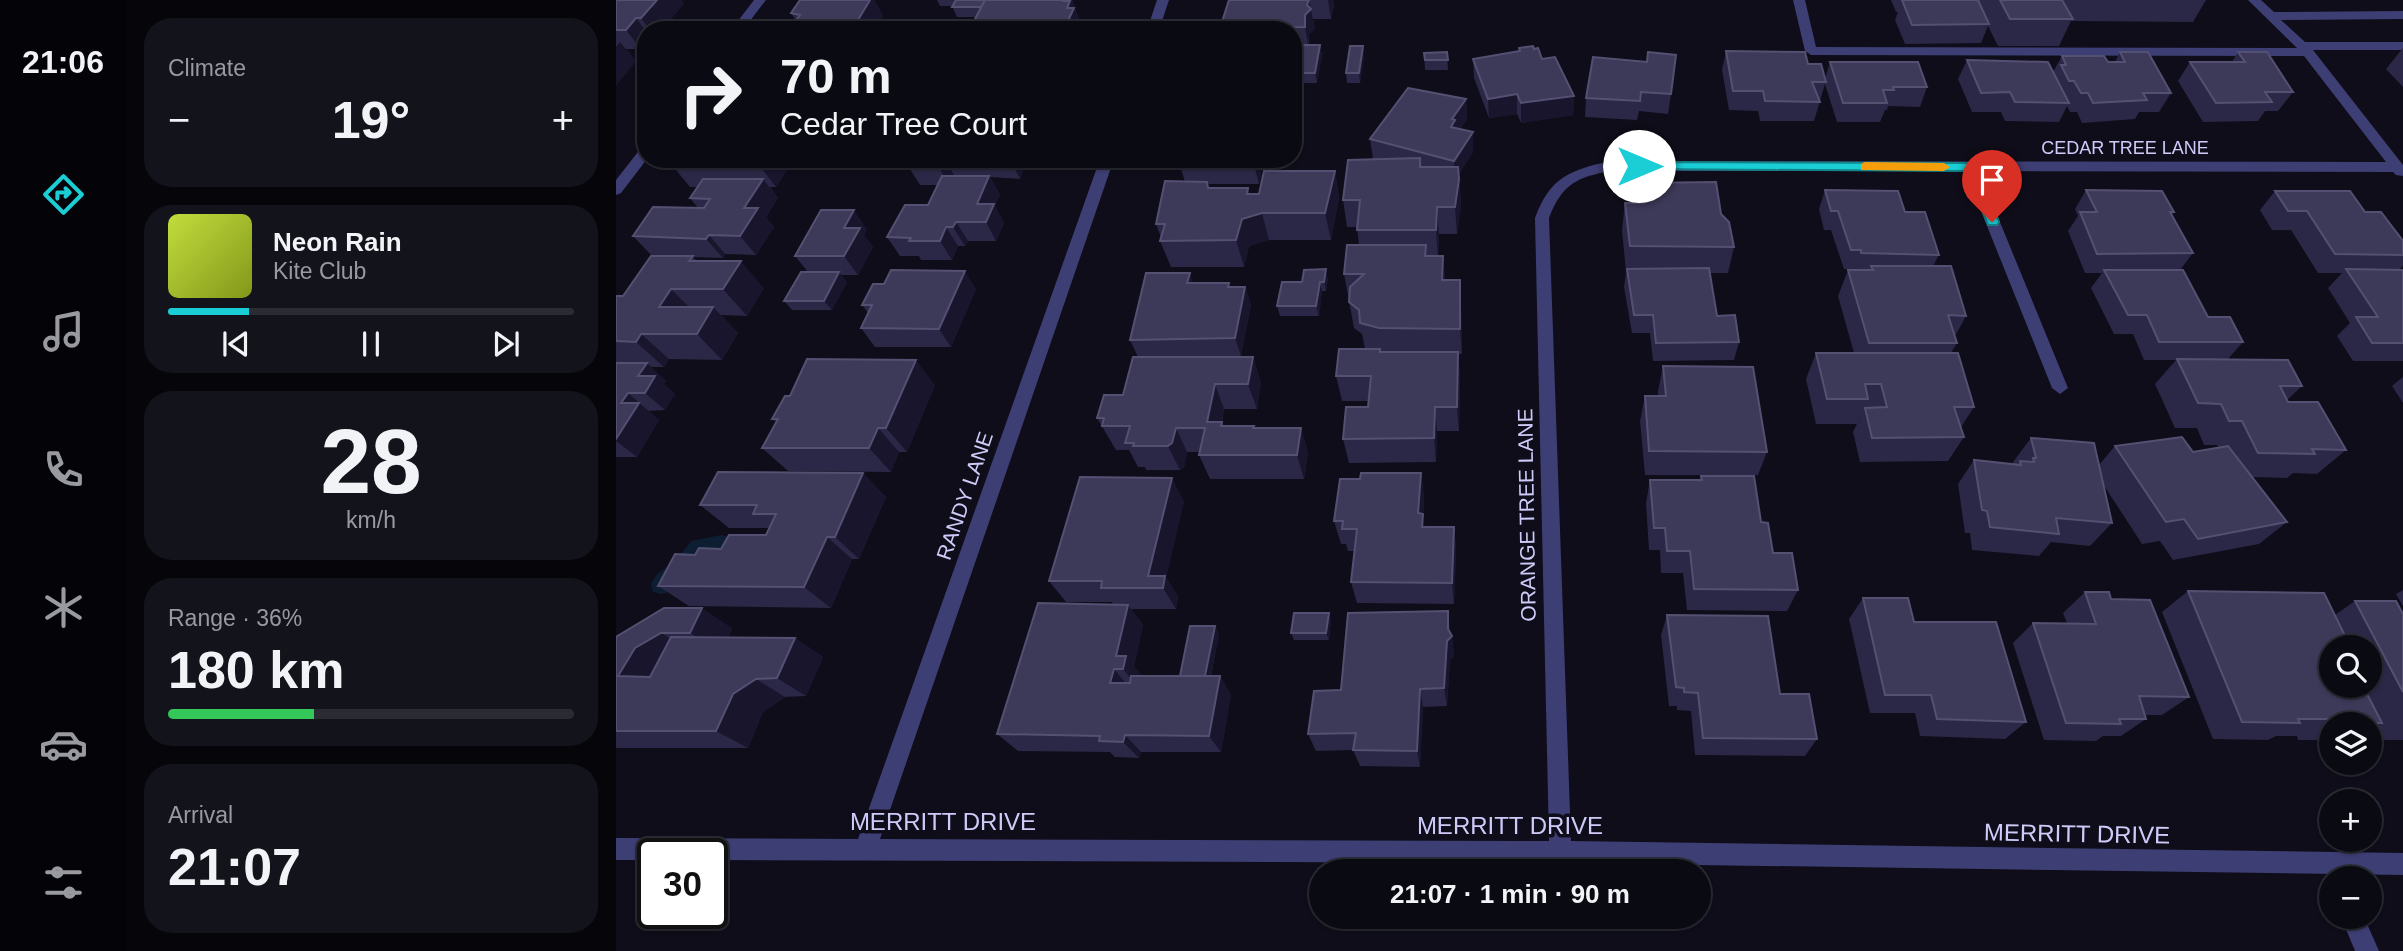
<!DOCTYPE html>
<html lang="en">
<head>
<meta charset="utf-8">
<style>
  :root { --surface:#0a0a13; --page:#13131c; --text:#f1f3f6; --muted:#999aa0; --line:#2a2b33; --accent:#1bcdd5 }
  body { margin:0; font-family:Helvetica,sans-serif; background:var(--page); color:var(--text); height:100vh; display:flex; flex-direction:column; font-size:26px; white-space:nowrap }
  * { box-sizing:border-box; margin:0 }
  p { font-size:23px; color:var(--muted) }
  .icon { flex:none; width:38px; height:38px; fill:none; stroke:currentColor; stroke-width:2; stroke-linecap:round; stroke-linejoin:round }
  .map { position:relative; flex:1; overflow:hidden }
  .drawer { display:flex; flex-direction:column; gap:18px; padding:18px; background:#06060a; width:490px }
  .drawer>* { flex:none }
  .guide { position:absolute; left:21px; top:21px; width:665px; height:147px; border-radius:28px; box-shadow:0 2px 5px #0004,0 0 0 2px var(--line); background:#0a0a13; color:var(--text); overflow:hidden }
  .controls { position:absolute; left:1703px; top:635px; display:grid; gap:14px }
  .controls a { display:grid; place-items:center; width:63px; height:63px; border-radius:50%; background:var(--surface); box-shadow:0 2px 5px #0004,0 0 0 2px var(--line); font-size:35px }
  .speed { position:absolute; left:21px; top:838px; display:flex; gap:14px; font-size:35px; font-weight:700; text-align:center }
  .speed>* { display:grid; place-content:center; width:91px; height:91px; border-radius:50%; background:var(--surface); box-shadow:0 2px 5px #0004,0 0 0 2px var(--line); line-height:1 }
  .speed .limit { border:4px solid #111; border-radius:10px; background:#fff; color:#111 }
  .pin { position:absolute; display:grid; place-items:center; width:60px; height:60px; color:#fff; margin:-72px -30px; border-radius:50% 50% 50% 0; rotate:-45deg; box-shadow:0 0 7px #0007 }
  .pin .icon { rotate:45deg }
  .me { position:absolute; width:77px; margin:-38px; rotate:90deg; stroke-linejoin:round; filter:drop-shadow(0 0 5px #0008) }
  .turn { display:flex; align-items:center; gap:24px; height:147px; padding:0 28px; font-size:32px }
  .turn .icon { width:91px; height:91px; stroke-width:2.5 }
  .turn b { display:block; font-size:49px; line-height:60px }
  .big { font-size:52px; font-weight:700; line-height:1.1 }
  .drawer .widget { flex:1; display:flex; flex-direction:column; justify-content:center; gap:10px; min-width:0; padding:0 24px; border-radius:28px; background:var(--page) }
  .drawer .dial { align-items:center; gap:0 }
  .dial b { font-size:91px; line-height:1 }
  .song { display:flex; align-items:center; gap:21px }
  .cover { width:84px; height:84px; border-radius:10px; background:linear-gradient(135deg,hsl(70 70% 55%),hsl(70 70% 35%)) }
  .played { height:7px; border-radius:4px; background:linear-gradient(90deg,var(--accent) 20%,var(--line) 20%) }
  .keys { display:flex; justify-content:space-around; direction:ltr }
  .heat { display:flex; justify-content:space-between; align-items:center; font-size:38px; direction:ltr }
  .charge { height:10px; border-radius:5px; background:linear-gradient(90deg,#34c759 36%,var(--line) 0) }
  .trip { position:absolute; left:693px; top:859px; width:402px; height:70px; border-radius:35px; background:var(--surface); box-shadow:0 2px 5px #0004,0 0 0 2px var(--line); font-weight:700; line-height:70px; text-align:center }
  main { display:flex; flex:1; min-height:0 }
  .tab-bar { display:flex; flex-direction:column; width:126px; justify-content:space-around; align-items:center; background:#040408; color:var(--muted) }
  .tab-bar .icon { width:49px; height:49px }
  .tab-bar .on { color:var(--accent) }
  .tab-bar b { font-size:32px; color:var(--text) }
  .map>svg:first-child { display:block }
  .water { fill:#0d1d32 }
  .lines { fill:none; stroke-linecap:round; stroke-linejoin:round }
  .minor { fill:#3d3e73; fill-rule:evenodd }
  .wall { fill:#2b2746; fill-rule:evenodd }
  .shaded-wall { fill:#18152c }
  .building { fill:#3d3959; stroke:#545072; stroke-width:2 }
  .route { fill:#1bcdd5; stroke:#12858a; stroke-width:2 }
  .slow { fill:#f59e0b }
  .labels { text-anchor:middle; stroke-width:7; stroke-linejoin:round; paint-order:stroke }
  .far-street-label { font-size:18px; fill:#cecbf9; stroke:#0e0d19 }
  .street-label { font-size:21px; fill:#cecbf9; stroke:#0e0d19 }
  .near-street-label { font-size:24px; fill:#cecbf9; stroke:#0e0d19 }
</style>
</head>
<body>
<main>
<nav class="tab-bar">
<b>21:06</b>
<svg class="icon on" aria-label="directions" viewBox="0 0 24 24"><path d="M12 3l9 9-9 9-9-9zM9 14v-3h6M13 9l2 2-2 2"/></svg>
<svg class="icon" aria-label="music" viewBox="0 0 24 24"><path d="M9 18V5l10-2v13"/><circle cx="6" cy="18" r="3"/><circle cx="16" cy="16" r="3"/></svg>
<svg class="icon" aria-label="phone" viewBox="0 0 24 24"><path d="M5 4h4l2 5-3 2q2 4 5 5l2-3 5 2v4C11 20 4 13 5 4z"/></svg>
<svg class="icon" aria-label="climate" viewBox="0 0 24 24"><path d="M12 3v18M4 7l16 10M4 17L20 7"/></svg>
<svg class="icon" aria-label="car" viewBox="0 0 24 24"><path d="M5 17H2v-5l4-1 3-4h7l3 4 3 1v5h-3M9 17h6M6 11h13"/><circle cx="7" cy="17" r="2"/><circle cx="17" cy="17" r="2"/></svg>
<svg class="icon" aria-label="filters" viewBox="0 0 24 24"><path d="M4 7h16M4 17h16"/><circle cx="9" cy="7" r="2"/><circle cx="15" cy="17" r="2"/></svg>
</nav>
<section class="drawer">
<div class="widget"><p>Climate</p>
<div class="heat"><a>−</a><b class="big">19°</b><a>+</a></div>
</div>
<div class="widget">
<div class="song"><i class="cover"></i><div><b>Neon Rain</b><p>Kite Club</p></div></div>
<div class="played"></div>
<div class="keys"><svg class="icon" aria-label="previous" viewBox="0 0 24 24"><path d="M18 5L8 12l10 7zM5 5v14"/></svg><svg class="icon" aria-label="pause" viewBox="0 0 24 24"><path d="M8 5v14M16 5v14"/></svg><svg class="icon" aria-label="next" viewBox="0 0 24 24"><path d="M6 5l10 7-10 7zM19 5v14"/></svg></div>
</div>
<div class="widget dial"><b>28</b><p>km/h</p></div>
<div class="widget"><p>Range · 36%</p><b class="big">180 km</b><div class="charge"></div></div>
<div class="widget"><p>Arrival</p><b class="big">21:07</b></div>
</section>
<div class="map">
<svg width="1787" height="951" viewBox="0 0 1787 951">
  <rect width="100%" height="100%" fill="#0e0d19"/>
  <!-- water -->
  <path class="water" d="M105,535L119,538L57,591L45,594L37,592L35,584L41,574L58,563L75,541Z"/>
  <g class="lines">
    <!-- minor -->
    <path class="minor" d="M138,0H150L127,30H115Z
      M541,0H553L543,30H531Z
      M1177,0H1189L1200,47L1681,48L1632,0H1645L1658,12L1787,11V19L1665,20L1689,42H1787V50H1697L1787,165V176L1780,175L1777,172L1363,171L1452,388L1444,394L1436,388L1349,171H995C961,177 946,184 933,218L955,841L1787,853V875L944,863L96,860V854H37V860H0V838L242,839L484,159H498L264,839L933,841L919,218C934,177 954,170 995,161L1770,162L1688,56L1195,55L1189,51Z
      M30,147L31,159L5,193L0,195V180L25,148Z
      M1725,917H1748L1763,951H1739Z"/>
  </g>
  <!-- wall -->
  <path class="wall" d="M0,0L68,3L46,30H30V43L25,49H10L20,61L0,85Z
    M184,0H258L267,16L180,21L175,13Z
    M321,0H456L466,27L465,30H362L358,21L360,17H341L336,6H324Z
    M613,0H717L718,5L715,19H697L699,29L693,34V45H704L706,55L701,83H677V30H605Z
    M1275,0H1590L1577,22L1455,21L1443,46H1382L1372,26L1365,43L1289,44L1279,20L1282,12H1280Z
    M747,46L748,56L744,83H731L730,73Z
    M903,48L918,49L958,96L957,115L905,123L901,114L873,118L858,78L857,59L903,52Z
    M1787,48V87L1770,69Z
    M1110,51L1192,64L1209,79L1214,62L1311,87L1304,107L1272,106L1271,110H1269L1264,122H1221L1209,84L1198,121H1144L1142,111L1113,110L1106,70Z
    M831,52L832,70H809L808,53Z
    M1504,52L1555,93L1543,112H1523L1519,119L1466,123L1461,112H1454L1451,106L1443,122L1389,121L1385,112H1356L1342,79L1351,60L1437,72L1446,56L1499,62Z
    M1622,52L1677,92L1662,111H1649L1642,121L1587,122L1562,81L1574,62H1616Z
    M977,57L1055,94L1052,114L1023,111L1021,120L969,117L970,98Z
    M850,99L851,119L844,129L857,152L843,174L845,206L841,234H823L822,256H827L829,280L845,306L846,354H842L844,377L843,431H821L820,462L733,463L727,439L752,407L753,401H726L720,376L749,349L746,334L738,328L728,274L743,245L741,227H731L727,200L759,159H757L754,139Z
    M51,159H198L193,166L174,165L160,187H154L162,198L150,217L158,227L140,255L109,254L107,258L77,257L81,261L148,288L131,316L105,315L122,333L106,360L53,359L48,367H35L50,381L48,384L59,394L49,410L32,411L43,420L21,457H0V296H7L63,256L35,255L17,236L82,208L74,198L82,187H74Z
    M295,159H411L404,179L374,177L384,195L379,206L388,223L380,241H352L349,246H342L336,260H305L303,256H284L271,237L312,205L322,185H304L292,166Z
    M645,159L646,167L643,184H592L593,188H632L633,194H643L719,171L723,198L715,240H653L633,246L628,267H555L544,241L545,237L540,224L569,182L564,165Z
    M1025,183L1105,214L1118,247L1112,273H1094L1101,316L1123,342L1118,360L1037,361L1034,333H1016L1008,287L1010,272L1006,230L1009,203H1022Z
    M1209,190L1289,212L1323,255L1317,266L1350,316L1339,336L1341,343L1335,353L1358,407L1345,427L1348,437L1332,461L1244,462L1237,432L1248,409L1241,424H1200L1190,379L1200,353H1238L1222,296L1232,270L1238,269H1228L1215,230H1208L1203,209Z
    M1470,190L1558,212L1556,215L1577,253L1564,270L1592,317L1627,342L1612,359L1686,386L1671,400L1730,450L1701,474L1677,473L1671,478L1636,477L1671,522L1643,544L1557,560L1544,541L1526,544L1487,484L1496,523L1474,546L1435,542L1423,556L1356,550L1354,533H1349L1342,484L1358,460L1398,464L1397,462L1415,438L1483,465L1499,446L1577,452L1602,447L1601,445H1588L1581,428H1559L1539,384L1560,360H1528L1517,334H1498L1475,288L1486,273H1469L1452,231L1462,216L1459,209Z
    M1659,191L1749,212L1787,241V266L1783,270H1787V361H1737L1721,336L1734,323L1712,288L1726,273H1702L1675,230H1656L1644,210Z
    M251,229L248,235L257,247L242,275H225L231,282L216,310H176L168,301L192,272L179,256Z
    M712,279L710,291H706L703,316H664L661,306L686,282Z
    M578,283L614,287H629L635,305L625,356L545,357H637L645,383L641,409H608L606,422L608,426L638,428H685L692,453L688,479H594L583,455L584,452H571L568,467L564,470H530L529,467H522L513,450H500L481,418L507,395L522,357L514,340Z
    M360,289L335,347H259L245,328L252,313L246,305Z
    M1047,366L1151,452L1142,475H1029L1024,421L1029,396H1042V391Z
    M1787,377V403L1776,386Z
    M319,385L291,452H283L275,472L172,471L146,448L160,422L156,419Z
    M247,473L270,497L243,559H236L215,608L73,606L42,586L79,555L105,549L150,535L153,528H113L84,505Z
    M805,473L808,497L807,516L808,527H838L840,550L838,604L741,603L735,582L739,551H732L730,544H725L718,521L744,479Z
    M1085,476L1145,522L1157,553L1182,590L1171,611L1071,610L1067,573H1045L1044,550H1033L1030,503L1034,480H1084Z
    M568,501L550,577L562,597L560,609H515L527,625L518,666L525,675L564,676L599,626L603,634L595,676H604L615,695L605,752H525L523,758L499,757L494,752L402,751L381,734L497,605L496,602H450L433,581Z
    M1787,590V606L1780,594Z
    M1572,591L1719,615L1739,601L1787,614V740H1767L1760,726L1754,729V724H1715V740H1682L1681,736H1660L1652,740L1597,739L1546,612ZM1715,648H1754V686H1715Z
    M1469,592L1495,599L1573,697L1546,715H1529L1530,719L1505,736H1487L1480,741L1428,740L1397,643L1417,623H1451L1447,613Z
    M1247,598L1410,722L1389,739L1304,736L1299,713H1254L1233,619Z
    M48,608L116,628L112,638H179L207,657L190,696L169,697L147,712L132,748H0V637Z
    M1051,615L1164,694L1201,739L1189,756L1079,755L1075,711L1061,710V706H1053L1045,635Z
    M715,620L713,640H678L675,633Z
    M835,634L836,636L838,656L834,660L831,706L807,707L804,767L744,766L737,750L700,751L692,734L725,690Z"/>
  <!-- shaded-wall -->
  <path class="shaded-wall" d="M41,0H66L68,3L46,30H34L25,18Z
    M254,0H258L267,16L259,30H236Z
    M449,0H456L466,27L465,30H454L451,23Z
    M693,0L699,29L693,34L692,46L689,27V15Z
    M712,0H717L718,5L715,19Z
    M20,18L30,31V43L25,49L10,30Z
    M4,42L20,61L0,85V47Z
    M704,45L706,55L701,83L699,73Z
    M747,46L748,56L744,83L743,73Z
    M901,94V114L873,118L872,99Z
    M958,96L957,115L905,123V103Z
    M850,99L851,119L840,134L835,127L836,119Z
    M857,132V152L839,180L838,161Z
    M140,159H170L174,165L160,187L139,160Z
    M189,159H198L193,166Z
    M326,159H329L338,175L333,185L322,166Z
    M394,159H411L404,179Z
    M639,159H645L646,167L643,184L638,165Z
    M719,171L723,198L715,240L709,213Z
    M373,176L384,195L379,206L388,223L380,241L361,204Z
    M147,179L162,198L150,217L158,227L140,255L124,236L128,208Z
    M843,179L845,206L841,234L839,207Z
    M632,188L639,215L646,213L653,240L633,246L628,267L620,240Z
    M821,207L823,234L822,257L820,230Z
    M238,210L251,229L248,235L257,247L242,275L228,256V228Z
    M340,222L352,241L349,246L337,227Z
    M330,227L342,246L336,260L324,241Z
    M93,235L109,254L107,258L90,239Z
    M827,256L829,282L826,280Z
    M125,261L148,288L131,316L107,289Z
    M710,269L712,279L710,291L708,282Z
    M349,271L360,289L335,347L323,329Z
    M223,272L231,282L216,310L208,301Z
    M574,273L580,291L571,283Z
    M844,280L845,306L846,354L844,329Z
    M704,282L706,291L703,316L700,306Z
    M629,287L635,305L625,356L619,338Z
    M55,289L81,315L43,307Z
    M97,307L122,333L106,360L81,334Z
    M25,334L53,359L48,367L20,342Z
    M842,352L844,377L843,431L841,407Z
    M637,357L645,383L641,409L632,384Z
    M300,360L319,385L291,452L270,428Z
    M31,363L50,381L48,384L59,394L49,410L29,393L22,376Z
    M599,384L608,409L601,446L591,422Z
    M12,393L43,420L21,457L0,441L5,403Z
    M819,407L821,431L820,462L818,438Z
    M262,428L283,452L275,472L253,448Z
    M560,428L571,452L568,467L564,470L552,446Z
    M685,428L692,453L688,479L681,455Z
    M247,473L270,497L243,559L219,537Z
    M805,473L808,497L807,516L810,536L806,529L802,513Z
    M556,478L568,501L550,577L562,597L560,609L547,588L532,576Z
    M838,527L840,550L838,604L836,583Z
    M211,537L236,559L215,608L188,587Z
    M512,605L527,625L518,666L525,675L522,687L507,669L500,656Z
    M86,608L116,628L105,652L74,633Z
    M832,611L835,638L836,636L838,656L834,660L831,706L828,688Z
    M713,613L715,620L713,640L710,633Z
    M599,626L603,634L593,685L589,678Z
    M45,633L77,652L37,695L2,676L19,648Z
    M179,638L207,657L190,696L161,678Z
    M498,669L513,687L494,683Z
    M604,676L615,695L605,752L593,736Z
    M140,679L169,697L147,712L132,748L100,731L117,694Z
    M804,689L807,707L804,767L801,751Z
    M509,735L525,752L523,758L507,742Z"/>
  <!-- building -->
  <path class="building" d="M0,0H41L25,18H20L10,30H0Z
    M184,0H254L236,30H173L184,15L175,13Z
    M340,0H369L365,7H336Z
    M369,0H449L448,1H454L451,8H458L451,23L358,21Z
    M613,0H693L691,5L695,9L689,15V27L604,28Z
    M1286,0H1362L1373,24L1296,25Z
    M1384,0H1446L1457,19H1394Z
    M677,45H704L699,73H677Z
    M734,46H747L743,73H730Z
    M917,46L918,49L922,48L926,59L939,57L958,96L905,103L901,94L872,99L857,59L904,51L903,48Z
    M1110,51L1189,52L1192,64H1205L1210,82H1196L1204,102L1149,101L1147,91H1117Z
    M831,52L832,60H809L808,53Z
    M1032,52L1060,55L1055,94L1025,92L1024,101L970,98L977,57L1031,62Z
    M1504,52H1532L1555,93H1527L1531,100L1477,103L1472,93H1465L1458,81H1453L1445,65H1450L1446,56H1488L1492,62H1509Z
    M1622,52H1651L1677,92H1649L1656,102L1600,103L1574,62H1629Z
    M1351,60L1432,62L1453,103L1399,102L1394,92L1365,93Z
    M1214,62H1302L1311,87H1277L1278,90H1267L1271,103H1227Z
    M792,88L850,99L836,119L839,120L835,127L857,132L838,161L754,139Z
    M804,158V167H842L843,179L839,207H821L820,230H741L744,200H727L732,160Z
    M51,159H140L139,160Z
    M295,159H326L322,166H292Z
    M565,159H639L638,165H564Z
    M648,171H719L709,213H646L626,219L620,240L544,241L549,224H540L549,181L591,182L592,188H632L631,194H643Z
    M326,176H373L361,204H378L370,222H340L337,227H330L324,241H293L295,238L271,237L289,205H312Z
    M87,179H147L128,208H142L124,236L93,235L90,239L17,236L37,207L88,208L94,199L74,198Z
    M1100,182L1105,214L1113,222L1118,247L1014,246L1009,203H1028L1025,183Z
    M1209,190L1282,191L1289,212H1309L1323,255L1245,253V250H1235L1222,211H1215Z
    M1470,190L1546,191L1558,212H1554L1577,253L1481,254L1464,212H1481Z
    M1659,191H1734L1749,212H1765L1787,241V255L1719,254L1691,211H1672Z
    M205,210H238L228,228H244L228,256H179Z
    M731,245H810L809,256H827L826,280H844V329L763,328L744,323L743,310L733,302L734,287L748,274H728Z
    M35,256H77L73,261H125L107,289H55L43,307H97L81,334H25L20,342L0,341V296H7Z
    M1255,266H1335L1350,316L1332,315L1341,343H1253L1232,270H1257Z
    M1093,268L1101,316L1119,315L1123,342L1040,343L1037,315H1018L1011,269Z
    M710,269L708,282H704L700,306H661L666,282H686L688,270Z
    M1730,269L1787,270V343H1756L1740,317H1762Z
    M275,270L349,271L323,329L245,328L256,305H246L257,284H268Z
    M1488,270H1567L1592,317H1614L1627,342H1543L1531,315H1512Z
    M185,272H223L208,301H168Z
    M530,273H574L571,283H613L612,287H629L619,338L514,340Z
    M723,349H764V352H842L841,407H819L818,438L727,439L730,407H752L755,376H720Z
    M1200,353H1342L1358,407H1338L1348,437L1256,438L1249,408L1271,407L1265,384H1249L1252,399H1211Z
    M517,357H637L632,384H599L591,422H606L605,426H638L637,428H685L681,455H583L589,428H560L556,443L552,446H517L518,443H509L514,426H486L488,418H481L488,395H507Z
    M191,359L300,360L270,428H262L253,448H146L162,419H156L169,396H174Z
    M1561,359L1672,360L1686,386H1664L1672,402H1702L1730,450L1696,449L1699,454L1642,453L1626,421H1613L1605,404L1582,403Z
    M0,363H31L22,376H39L29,393H12L5,403H23L0,439Z
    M1047,366L1137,367L1151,452L1033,451L1029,396H1050Z
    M1566,437L1577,452L1612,446L1671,522L1582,539L1568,519L1550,522L1499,446Z
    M1415,438L1478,443L1496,523L1440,518L1443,534L1374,527L1371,511L1366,510L1358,460L1405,465L1404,461L1418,462L1417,458H1420Z
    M102,472L247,473L219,537H211L188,587L42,586L59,554L79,555L83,548L105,549L113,535H150L160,514H137L141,505H84Z
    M745,473H805L802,513L807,514L806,527H838L836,583L735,582L741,529H726L727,521H718L724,479H744Z
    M1085,476H1138L1145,522L1152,523L1157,553H1176L1182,590L1078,589L1074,551H1051L1049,528H1038L1034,480H1086Z
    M464,477L556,478L532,576H549L547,588H485L486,581H433Z
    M1572,591L1708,593L1735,648H1715V686H1747L1766,723H1716L1714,719H1682L1684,723L1626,722Z
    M1469,592H1493L1495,599L1534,600L1573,697L1523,696L1530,719H1503L1505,724L1450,723L1417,623L1480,624Z
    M1247,598H1292L1298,622H1380L1410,722L1321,719L1315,695H1269Z
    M1739,601H1780L1787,614V692Z
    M422,603L512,605L500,656H510L507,669H498L494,683H514L515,676H604L593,736L509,735L507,742L483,741L484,736L381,734Z
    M48,608H86L74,633H45L19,648L2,676L34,677L55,637L179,638L161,678L140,679L117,694L100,731H0V637Z
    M832,611V629L836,636L831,641L828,688L804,689L801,751L737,750L740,733L692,734L698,691L725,690L732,613Z
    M678,613H713L710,633H675Z
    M1051,615L1152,616L1164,694H1193L1201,739L1087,738L1082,693L1068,692V688L1060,687Z
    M574,626H599L589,676H564Z"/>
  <!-- route -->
  <path class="route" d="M1023,162L1354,163L1361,167L1383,222L1381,225H1372L1350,171L1018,169V163Z"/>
  <!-- slow -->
  <path class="slow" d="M1249,162L1328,163L1334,167L1328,171L1245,170V164Z"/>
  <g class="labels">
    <!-- far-street labels -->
    <g class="far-street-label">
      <text x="1509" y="154">CEDAR TREE LANE</text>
    </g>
    <!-- street labels -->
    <g class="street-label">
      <text transform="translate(349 496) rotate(-71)" y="7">RANDY LANE</text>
      <text transform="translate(911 515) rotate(-91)" y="7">ORANGE TREE LANE</text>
    </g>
    <!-- near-street labels -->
    <g class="near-street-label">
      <text x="327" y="830">MERRITT DRIVE</text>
      <text x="894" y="834">MERRITT DRIVE</text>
      <text transform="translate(1461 834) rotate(1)" y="8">MERRITT DRIVE</text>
    </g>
  </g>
</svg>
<div class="controls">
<a><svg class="icon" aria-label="search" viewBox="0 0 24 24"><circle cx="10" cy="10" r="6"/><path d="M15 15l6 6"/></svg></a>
<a><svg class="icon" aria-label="layers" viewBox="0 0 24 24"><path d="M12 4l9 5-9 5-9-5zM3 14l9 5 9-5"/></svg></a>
<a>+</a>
<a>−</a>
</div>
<div class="speed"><div class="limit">30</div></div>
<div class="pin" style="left:1376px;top:222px;background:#d93025"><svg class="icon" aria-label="arrive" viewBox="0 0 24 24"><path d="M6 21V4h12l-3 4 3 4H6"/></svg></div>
<svg class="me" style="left:1023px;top:166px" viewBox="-20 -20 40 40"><circle r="19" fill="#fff"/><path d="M0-13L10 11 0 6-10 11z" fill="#1bcdd5"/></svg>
<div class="trip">21:07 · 1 min · 90 m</div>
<div class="guide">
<div class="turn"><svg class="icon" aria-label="right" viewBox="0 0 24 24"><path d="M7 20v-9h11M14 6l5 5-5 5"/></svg><div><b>70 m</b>Cedar Tree Court</div></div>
</div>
</div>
</main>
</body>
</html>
